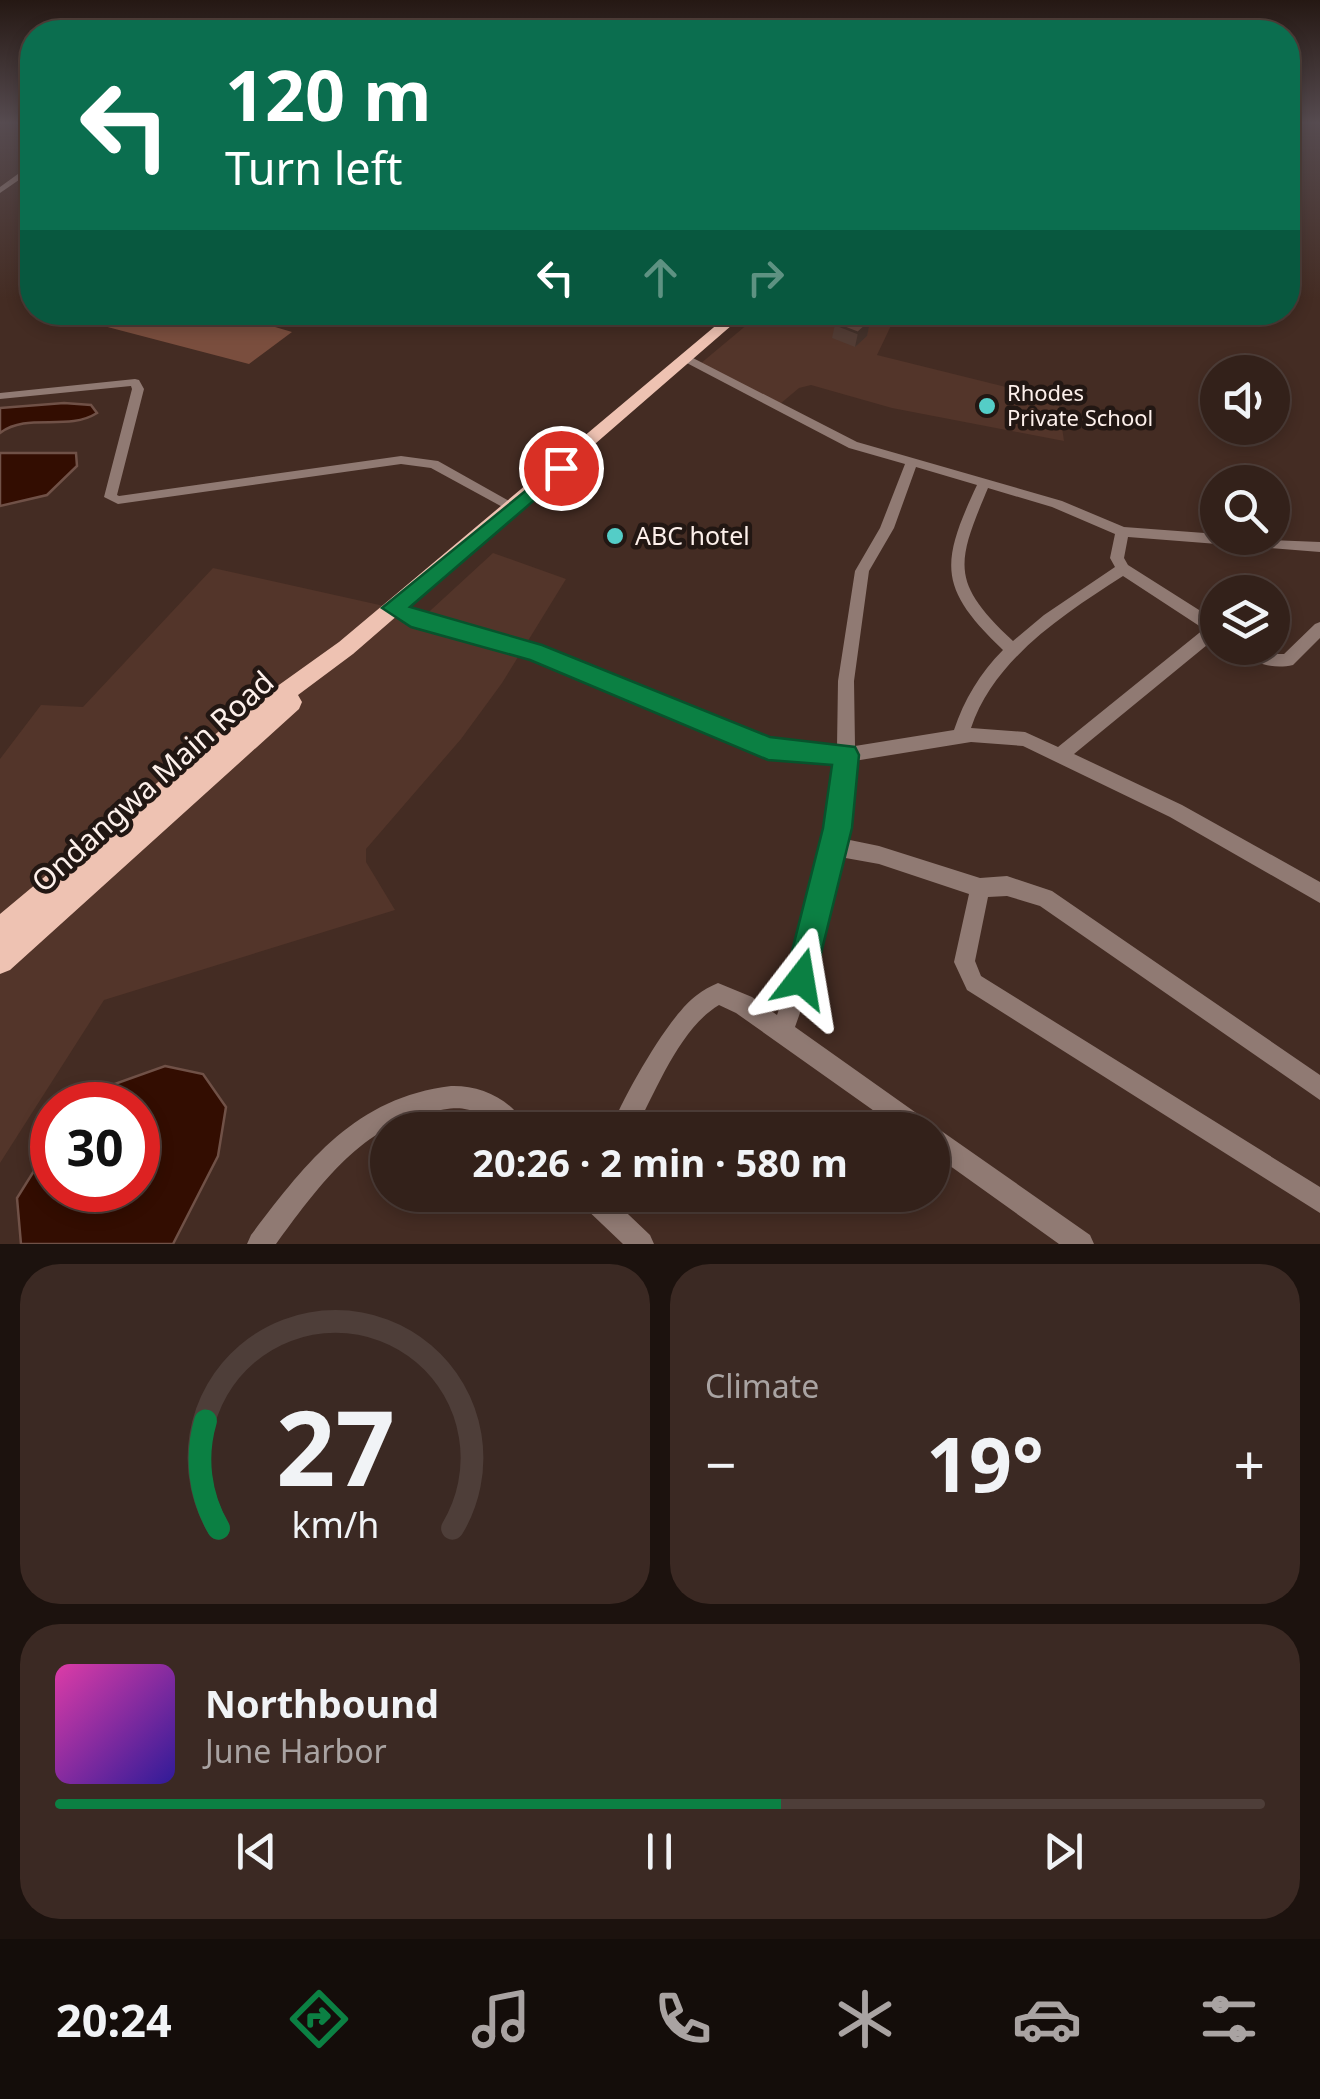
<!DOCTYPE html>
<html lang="en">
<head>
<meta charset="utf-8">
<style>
  :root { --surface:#33211a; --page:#3b2923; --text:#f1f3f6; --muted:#a9a3a2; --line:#4e3e39; --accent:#0b8043 }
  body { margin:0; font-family:"Noto Sans",sans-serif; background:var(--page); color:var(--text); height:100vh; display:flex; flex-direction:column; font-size:38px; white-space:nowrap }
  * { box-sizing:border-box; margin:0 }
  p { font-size:32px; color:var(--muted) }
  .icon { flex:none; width:55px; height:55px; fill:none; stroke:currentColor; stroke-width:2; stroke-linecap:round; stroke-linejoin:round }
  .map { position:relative; height:1244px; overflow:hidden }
  .panel { display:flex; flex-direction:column; gap:20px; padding:20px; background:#1c120e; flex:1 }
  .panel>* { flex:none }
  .top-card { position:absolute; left:20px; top:20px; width:1280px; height:305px; border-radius:40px; box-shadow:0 5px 15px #0003,0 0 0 2px var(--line); background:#0b6e4f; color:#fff; overflow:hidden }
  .tools { position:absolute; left:1200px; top:355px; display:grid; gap:20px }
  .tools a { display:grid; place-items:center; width:90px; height:90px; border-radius:50%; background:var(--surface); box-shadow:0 5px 15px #0003,0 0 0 2px var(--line); font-size:50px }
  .speed { position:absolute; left:30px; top:1082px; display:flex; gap:20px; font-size:50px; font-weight:700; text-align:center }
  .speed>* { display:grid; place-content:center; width:130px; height:130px; border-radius:50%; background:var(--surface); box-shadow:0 5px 15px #0003,0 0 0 2px var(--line); line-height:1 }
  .speed .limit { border:15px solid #d22; background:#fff; color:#111 }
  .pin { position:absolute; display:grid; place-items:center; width:85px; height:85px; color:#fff; margin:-42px; border:5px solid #fff; border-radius:50%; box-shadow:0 2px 10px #0007 }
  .me { position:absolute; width:110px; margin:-55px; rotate:14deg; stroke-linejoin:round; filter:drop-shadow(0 0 8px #0008) }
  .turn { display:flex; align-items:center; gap:35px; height:210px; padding:0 40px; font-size:45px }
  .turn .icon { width:130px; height:130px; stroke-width:2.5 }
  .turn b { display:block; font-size:70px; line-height:85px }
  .lanes { display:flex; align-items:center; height:95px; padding:0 40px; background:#0003; justify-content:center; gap:50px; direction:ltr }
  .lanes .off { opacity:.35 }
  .big { font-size:75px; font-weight:700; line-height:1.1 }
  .panel .tile { flex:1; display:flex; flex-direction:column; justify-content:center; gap:15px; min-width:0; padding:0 35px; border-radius:40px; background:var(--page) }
  .panel .dial { align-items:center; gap:0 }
  .dial svg { height:260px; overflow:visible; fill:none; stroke:var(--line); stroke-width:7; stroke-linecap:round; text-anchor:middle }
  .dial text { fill:var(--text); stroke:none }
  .song { display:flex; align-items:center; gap:30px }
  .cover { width:120px; height:120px; border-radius:15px; background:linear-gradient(135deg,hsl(320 70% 55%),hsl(250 70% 35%)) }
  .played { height:10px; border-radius:5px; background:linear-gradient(90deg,var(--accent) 60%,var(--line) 60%) }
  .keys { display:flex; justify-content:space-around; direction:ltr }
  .heat { display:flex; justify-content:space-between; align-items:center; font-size:55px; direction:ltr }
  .panel .tiles { flex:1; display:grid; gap:20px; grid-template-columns:1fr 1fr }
  .tile:last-child { grid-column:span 2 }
  .trip { position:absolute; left:370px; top:1112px; width:580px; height:100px; border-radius:50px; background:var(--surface); box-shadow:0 5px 15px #0003,0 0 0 2px var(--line); font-weight:700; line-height:100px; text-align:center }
  .menu { display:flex; height:160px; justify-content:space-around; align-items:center; background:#140d0a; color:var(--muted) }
  .menu .icon { width:70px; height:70px }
  .menu .active { color:var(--accent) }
  .menu b { font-size:45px; color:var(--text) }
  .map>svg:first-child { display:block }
  .built { fill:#53352a }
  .green { fill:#7a4e3e }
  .water { fill:#330d01; stroke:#705147; stroke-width:2.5 }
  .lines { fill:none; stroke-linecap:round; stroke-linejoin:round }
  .minor { fill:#907a73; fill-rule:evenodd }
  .major { fill:#eec2b2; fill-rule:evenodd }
  .wall { fill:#533d35 }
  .shaded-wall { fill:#44322b }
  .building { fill:#61473e; stroke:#44322b; stroke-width:2.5 }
  .route { fill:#0b8043; stroke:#07532c; stroke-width:2.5 }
  .poi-dot { fill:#54cdc7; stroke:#221713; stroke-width:4 }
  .labels { text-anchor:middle; stroke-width:9; stroke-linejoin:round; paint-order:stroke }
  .far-poi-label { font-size:22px; fill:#fdf0eb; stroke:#221713; text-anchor:start }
  .poi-label { font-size:25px; fill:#fdf0eb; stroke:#221713; text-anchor:start }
  .near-street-label { font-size:30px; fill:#fdf0eb; stroke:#221713 }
</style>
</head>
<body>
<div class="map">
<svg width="1320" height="1244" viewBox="0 0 1320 1244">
  <rect width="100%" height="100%" fill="#442c23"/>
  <!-- built -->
  <path class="built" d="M761,313H897L877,355L1058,400L1064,441L892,408L811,385L799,388L780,404L700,364Z
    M493,553L566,579L502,683L461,739L366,849V862L395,910L104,1000L0,1163V759L41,705L83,707L213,568L393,608L419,621Z"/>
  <!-- green -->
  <path class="green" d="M224,312L292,332L249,364L96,324L118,313Z"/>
  <!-- water -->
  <path class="water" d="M64,403L91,405L97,413C67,432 28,412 0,433V408Z
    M0,453H76L77,466L47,495L0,506Z
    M165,1066L203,1074L226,1107L218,1156L173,1244H21L17,1198L52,1142V1190H138V1105H75L81,1096Z"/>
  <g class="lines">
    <!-- minor -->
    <path class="minor" d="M29,166H32V171L0,193V187Z
      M683,357H691L857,442L1062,501L1124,527L1218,534V538L1320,542V552L1128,537L1124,558L1128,565L1218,622V636L1074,754L1182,805L1320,882V903L1170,817L1023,746L971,742L854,761L845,839L879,846L980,878L1007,876L1052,891L1320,1075V1100L1040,906L1007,896L988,897L975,961L981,976L1320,1187V1213L967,990L954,962L969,894L879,864L840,857L812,979L795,1027L929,1122L931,1126L940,1130L1090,1235L1094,1244H1059L932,1153V1130H901L736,1013L719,1005C680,1028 656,1091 635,1130H610C624,1096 668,1016 697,995C703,990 711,986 718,983L752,997L777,1015C807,934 826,848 837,762L768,756L587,678L532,657L414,625L388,612L386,608L393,602L423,616L539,647L599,668L769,740L837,747L838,681L855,571L880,528L905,464L849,448L683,361ZM916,467L977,485C940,564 938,588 1003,650C980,673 964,700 954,730L855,746L854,681L869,571L894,528ZM988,488L1052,507L1115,534L1110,558L1115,567L1044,615L1013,641C950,582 956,564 988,488ZM1123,576L1204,629L1058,747L1025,732L971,728C994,659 1064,614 1123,576Z
      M135,379L139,380L144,389L117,495L119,496L401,456L438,461L520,507L513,511L508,510L431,468L401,464L118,504L104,497L132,389L131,386L0,399V393Z
      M1320,622V638L1293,665C1272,670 1252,663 1238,648H1259L1270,654H1284L1315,624Z
      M451,1086C481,1085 515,1100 527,1130H498C473,1105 461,1105 427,1113C358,1129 316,1190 276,1244H247L251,1235C306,1163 354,1098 451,1086Z
      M578,1195H608L650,1235L654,1244H623L581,1204Z"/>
    <!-- major -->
    <path class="major" d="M732,312H747L353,654L298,695L302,702L299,709L10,970L0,974V914L248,707L339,642Z"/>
  </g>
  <!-- wall -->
  <path class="wall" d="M870,322L867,336L855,347L832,338L835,324Z"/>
  <!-- shaded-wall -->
  <path class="shaded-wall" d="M870,322L867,336L855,347L858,333Z"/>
  <!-- building -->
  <path class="building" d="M848,314L870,322L858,333L835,324Z"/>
  <!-- sky -->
  <linearGradient id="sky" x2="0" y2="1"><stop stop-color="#251813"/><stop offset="0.41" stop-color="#564b50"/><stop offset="1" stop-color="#564b50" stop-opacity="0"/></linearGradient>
  <rect width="1320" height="299" fill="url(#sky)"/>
  <!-- route -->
  <path class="route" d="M561,462L567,463V472L410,607L542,645L770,737L855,747L859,755L852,828L812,990L801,995L789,990L785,979L823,828L832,765L768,760L530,660L411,627L382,608Z"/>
  <!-- markers -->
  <g class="poi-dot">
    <circle cx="987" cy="406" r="10"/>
    <circle cx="615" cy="536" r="10"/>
  </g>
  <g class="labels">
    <!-- far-poi labels -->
    <g class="far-poi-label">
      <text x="1007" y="401">Rhodes<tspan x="1007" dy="25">Private School</tspan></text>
    </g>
    <!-- poi labels -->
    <g class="poi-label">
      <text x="635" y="545">ABC hotel</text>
    </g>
    <!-- near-street labels -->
    <g class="near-street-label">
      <text transform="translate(153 782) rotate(-42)" y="10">Ondangwa Main Road</text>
    </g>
  </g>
</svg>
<div class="tools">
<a><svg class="icon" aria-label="sound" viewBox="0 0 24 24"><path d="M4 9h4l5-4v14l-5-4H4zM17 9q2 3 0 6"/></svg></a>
<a><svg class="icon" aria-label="search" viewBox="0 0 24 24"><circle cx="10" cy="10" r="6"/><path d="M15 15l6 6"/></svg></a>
<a><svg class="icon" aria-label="layers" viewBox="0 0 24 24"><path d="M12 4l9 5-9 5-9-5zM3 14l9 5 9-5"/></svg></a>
</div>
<div class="speed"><div class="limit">30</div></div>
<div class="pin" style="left:561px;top:468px;background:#d93025"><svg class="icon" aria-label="arrive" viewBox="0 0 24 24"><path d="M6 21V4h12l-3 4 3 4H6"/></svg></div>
<svg class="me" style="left:801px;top:979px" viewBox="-20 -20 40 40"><path d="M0-17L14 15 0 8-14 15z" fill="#0b8043" stroke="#fff" stroke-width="4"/></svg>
<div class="trip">20:26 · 2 min · 580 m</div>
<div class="top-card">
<div class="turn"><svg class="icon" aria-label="left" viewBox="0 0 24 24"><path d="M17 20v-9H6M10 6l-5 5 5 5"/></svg><div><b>120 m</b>Turn left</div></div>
<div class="lanes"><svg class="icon" aria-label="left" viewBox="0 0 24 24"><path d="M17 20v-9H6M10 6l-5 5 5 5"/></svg><svg class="icon off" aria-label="ahead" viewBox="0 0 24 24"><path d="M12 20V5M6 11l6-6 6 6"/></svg><svg class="icon off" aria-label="right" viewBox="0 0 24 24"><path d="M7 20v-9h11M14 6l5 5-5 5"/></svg></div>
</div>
</div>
<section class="panel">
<div class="tiles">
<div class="tile dial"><svg viewBox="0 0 100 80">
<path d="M14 69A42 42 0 1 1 86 69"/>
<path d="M14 69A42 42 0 0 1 10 36" stroke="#0b8043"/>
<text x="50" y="56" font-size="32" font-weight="700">27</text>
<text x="50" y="72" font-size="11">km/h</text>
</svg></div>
<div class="tile"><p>Climate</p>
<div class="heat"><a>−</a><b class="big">19°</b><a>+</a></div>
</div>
<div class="tile">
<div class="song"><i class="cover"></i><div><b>Northbound</b><p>June Harbor</p></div></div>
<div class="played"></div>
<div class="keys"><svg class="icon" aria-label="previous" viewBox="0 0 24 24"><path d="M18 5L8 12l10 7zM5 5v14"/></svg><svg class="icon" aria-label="pause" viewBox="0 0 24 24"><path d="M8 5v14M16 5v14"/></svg><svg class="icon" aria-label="next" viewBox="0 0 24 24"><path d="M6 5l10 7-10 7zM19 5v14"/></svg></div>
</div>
</div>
</section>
<nav class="menu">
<b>20:24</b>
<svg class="icon active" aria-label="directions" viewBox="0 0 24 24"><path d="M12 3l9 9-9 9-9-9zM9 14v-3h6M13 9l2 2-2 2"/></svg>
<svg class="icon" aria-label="music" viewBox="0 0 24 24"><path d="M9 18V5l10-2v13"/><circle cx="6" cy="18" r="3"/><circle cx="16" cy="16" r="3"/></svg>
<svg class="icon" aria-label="phone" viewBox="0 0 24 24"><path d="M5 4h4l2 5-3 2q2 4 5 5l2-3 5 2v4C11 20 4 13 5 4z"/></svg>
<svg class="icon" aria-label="climate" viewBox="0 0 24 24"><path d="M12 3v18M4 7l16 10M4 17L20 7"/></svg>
<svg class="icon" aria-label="car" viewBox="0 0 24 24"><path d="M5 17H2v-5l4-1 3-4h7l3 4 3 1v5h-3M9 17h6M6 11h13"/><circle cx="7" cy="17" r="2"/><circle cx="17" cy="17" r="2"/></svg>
<svg class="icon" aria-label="filters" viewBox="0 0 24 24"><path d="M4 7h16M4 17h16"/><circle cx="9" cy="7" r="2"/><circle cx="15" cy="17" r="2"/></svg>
</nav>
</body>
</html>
